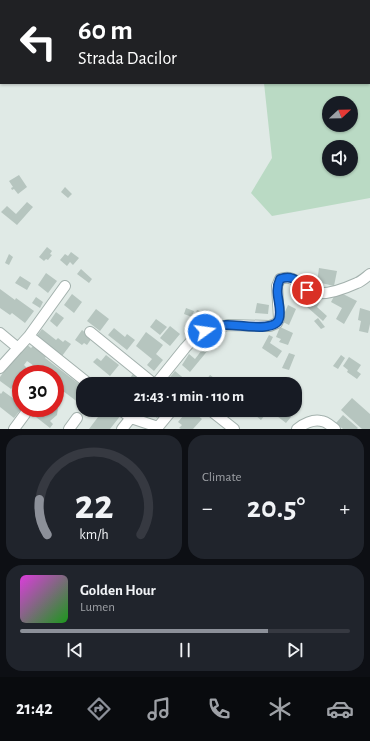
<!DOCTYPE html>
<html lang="en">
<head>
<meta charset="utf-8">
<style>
  :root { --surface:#171b24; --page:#20242c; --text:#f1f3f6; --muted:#9ea1a6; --line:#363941; --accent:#8c9099 }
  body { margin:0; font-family:"Alegreya Sans",sans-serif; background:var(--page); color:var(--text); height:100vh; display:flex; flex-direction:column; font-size:15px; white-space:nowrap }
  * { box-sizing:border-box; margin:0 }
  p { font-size:13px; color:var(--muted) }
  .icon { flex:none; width:22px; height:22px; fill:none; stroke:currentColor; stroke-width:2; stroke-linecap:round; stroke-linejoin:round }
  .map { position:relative; height:429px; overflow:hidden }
  .panel { display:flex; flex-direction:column; gap:6px; padding:6px; background:#0d0f14; flex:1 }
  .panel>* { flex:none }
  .guide { position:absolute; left:0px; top:0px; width:370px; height:84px; box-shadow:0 1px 3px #0004; background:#202124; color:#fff; overflow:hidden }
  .needle { width:26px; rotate:68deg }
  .fabs { position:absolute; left:322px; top:96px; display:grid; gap:8px }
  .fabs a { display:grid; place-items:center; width:36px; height:36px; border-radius:50%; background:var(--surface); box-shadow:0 1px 3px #0004; font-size:20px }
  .speed { position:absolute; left:12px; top:365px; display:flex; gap:8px; font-size:20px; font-weight:700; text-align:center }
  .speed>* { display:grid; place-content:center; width:52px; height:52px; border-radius:50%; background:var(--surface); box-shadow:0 1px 3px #0004; line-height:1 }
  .speed .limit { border:6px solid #d22; background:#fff; color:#111 }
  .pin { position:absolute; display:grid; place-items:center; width:34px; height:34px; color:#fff; margin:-17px; border:2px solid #fff; border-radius:50%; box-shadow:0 1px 4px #0007 }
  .me { position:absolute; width:44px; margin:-22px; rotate:76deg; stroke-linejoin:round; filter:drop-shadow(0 0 3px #0008) }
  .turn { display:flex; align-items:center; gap:14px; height:84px; padding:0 12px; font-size:18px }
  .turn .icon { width:52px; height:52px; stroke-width:2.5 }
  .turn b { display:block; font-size:28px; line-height:34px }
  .big { font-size:30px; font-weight:700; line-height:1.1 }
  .panel .tile { flex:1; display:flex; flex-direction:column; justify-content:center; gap:6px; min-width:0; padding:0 14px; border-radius:16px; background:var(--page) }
  .panel .dial { align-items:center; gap:0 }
  .dial svg { height:104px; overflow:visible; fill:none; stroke:var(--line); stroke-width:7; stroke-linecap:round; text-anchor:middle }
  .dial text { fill:var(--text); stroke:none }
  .song { display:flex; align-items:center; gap:12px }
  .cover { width:48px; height:48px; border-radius:6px; background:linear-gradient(135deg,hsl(300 70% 55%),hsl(120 70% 35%)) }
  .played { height:4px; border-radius:2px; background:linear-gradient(90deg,var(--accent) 75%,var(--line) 75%) }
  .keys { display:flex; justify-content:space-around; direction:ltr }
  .heat { display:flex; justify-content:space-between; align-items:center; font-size:22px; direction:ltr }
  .panel .tiles { flex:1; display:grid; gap:6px; grid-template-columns:1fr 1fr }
  .tile:last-child { grid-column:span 2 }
  .trip { position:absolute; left:76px; top:377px; width:226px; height:40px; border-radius:16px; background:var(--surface); box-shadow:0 1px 3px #0004; font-weight:700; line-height:40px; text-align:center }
  .dock { display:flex; height:64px; justify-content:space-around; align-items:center; background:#090b0e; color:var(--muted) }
  .dock .icon { width:28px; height:28px }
  .dock .on { color:var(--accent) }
  .dock b { font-size:18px; color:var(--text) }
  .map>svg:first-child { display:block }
  .green { fill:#badac4; fill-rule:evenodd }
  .building { fill:#b6c5bf }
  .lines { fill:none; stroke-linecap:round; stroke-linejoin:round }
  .street-casing { stroke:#a3b1ad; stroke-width:12 }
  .street { stroke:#fff; stroke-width:10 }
  .route-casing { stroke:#114b97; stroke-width:10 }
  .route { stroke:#1a73e8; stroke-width:7 }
</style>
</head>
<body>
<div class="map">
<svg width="370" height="429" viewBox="0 0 370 429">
  <rect width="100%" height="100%" fill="#e0eae6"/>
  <!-- green -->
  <path class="green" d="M228,0H370V198L272,216L251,193L272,158L264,83H369V1ZM329,103H351V125H329ZM329,147H351V169H329Z"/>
  <!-- building -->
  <path class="building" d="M19,175L27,187L18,194L14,189L12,190L11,188L13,187L9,181Z
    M65,187L72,194L68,198L61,192Z
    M27,202L33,207L17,225L1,212L7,206L16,214Z
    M47,247L52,251L50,254L52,255L48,260L46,259L44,261L39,257Z
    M71,252L79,258L73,265L70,262L67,266L60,260L65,254L68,256Z
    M9,254L13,257L9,265L5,263Z
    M319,268L337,271L334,286L317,282Z
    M81,269L92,279L89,283L77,274Z
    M46,273L57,281L48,293L38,285Z
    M20,276L31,283L27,290L15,283Z
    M0,289L15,300L16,298L34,311L25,323L12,313L10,315L0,308Z
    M337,291L357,301L344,324L336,319L342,308L331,302Z
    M72,294L82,302L74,313L64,305Z
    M36,297L43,302L40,308L32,303Z
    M314,297L320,302L317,307L327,316L323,321L307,307Z
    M257,303L269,305L268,314L255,313Z
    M288,305L296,309L289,325L281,321Z
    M186,308L194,311L192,317L184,314Z
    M360,308L370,311V324L368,333L359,331L361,321L358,320Z
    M96,309L109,319L100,331L87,321Z
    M197,310L210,314L206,324L199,322L197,325L192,323Z
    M56,312L64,318L57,327L50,321Z
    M318,318L325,327L321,329L314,321Z
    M156,319L167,327L160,335L150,327Z
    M170,326L180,334L170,346L160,338Z
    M280,327L293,333L288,345L279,342L281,339L276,337Z
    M114,328L125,337L127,334L135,340L127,350L108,335Z
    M42,329L56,340L58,338L63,342L65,340L71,344L62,356L36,337Z
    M82,330L92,338L87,345L84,343L82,345L75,340Z
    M146,332L163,345L156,354L163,360L154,371L147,365L152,359L136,346Z
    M269,335L273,337L270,343L282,351L277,358L262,348Z
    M25,343L31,348L34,345L47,355L45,358L83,387V406L55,385V374H40L35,370L37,368L27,361L24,365L27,368L11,389L0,381V377Z
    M205,346L209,349L190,372L182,365L189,354L195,359Z
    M289,353L295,355L289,370L282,368Z
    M106,355L119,365L110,376L93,362L97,358L101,361Z
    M341,355L345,358L338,369L333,366Z
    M349,357L361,365L357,371L361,374L357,379L347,372L348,370L343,366Z
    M135,371L147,380L145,384H126Z
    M175,371L187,381L184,384H169L166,382Z
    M210,375L217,380L214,384H210L206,380Z
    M3,391L21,404V409L14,418L0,407V393L1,394Z
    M352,398L370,414V429H362L341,410Z
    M295,402L300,406L286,423L269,410L261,420L249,410H295Z
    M55,404L58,408L57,415L50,421L53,424L50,428L36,417L39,413L42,415L44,412V408H55Z
    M89,410H114L121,415L110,429H89L98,417Z
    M147,410H157L161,413L157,418Z
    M188,410H191L202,419L193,429H181L179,428L182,425L178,422Z
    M343,415L358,428L357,429H343L336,423Z"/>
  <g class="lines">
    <!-- street casing -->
    <g class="street-casing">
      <path id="street" d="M90,332L154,384
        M0,333L18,348L29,336L65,286
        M29,336L89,384
        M0,368L18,348
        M156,384L185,348L194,338L205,331L228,325L270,326L277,323L279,319L277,286L280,279C297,273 300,290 315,293C328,295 346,288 357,283C362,281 366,277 370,274
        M121,410L131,418L158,427L172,410
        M210,410L234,429
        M14,429L25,414L27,408
        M69,429L77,418
        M122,429L137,410
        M297,429C303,424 313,419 321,421C326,421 331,426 335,429"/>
    </g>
    <!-- street -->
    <use href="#street" class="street"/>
  </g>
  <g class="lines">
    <!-- route casing -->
    <g class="route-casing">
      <path id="route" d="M205,331C212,328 219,326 226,325C238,324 275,333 279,319C283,306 273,294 280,279C293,274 298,282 307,290"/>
    </g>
    <!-- route -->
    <use href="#route" class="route"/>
  </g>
</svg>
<div class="fabs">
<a><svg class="needle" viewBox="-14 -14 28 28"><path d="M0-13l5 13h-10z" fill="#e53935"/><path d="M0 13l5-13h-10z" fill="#9ea1a6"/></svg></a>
<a><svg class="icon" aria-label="sound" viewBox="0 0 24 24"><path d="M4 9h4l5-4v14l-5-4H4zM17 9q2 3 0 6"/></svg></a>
</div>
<div class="speed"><div class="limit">30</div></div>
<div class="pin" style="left:307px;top:290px;background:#d93025"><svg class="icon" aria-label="arrive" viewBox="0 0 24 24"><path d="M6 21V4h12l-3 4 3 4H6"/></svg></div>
<svg class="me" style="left:205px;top:331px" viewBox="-20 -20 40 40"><circle r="17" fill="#1a73e8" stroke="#fff" stroke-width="3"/><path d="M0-11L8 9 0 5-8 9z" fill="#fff"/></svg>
<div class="trip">21:43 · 1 min · 110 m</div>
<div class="guide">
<div class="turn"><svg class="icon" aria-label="left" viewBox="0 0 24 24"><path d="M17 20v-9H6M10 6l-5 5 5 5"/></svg><div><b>60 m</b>Strada Dacilor</div></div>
</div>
</div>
<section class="panel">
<div class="tiles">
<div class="tile dial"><svg viewBox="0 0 100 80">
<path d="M14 69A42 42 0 1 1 86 69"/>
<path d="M14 69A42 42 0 0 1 8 42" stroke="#8c9099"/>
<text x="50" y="56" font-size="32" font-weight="700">22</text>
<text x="50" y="72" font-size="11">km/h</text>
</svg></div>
<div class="tile"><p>Climate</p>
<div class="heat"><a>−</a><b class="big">20.5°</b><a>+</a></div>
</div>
<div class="tile">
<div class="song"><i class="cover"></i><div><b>Golden Hour</b><p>Lumen</p></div></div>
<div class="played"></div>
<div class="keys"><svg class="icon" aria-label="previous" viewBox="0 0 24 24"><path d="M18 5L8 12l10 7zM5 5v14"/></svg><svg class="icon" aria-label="pause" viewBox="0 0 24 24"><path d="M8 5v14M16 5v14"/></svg><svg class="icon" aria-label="next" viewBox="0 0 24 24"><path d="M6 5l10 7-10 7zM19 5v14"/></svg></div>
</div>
</div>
</section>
<nav class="dock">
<b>21:42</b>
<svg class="icon on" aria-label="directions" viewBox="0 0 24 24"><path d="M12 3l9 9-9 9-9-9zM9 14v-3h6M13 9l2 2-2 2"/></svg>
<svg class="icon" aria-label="music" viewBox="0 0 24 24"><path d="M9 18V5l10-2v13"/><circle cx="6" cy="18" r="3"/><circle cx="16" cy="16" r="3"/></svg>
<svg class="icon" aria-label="phone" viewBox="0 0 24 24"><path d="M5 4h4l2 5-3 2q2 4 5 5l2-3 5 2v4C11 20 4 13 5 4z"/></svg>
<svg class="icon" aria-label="climate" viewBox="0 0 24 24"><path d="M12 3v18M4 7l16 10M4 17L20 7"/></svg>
<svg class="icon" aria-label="car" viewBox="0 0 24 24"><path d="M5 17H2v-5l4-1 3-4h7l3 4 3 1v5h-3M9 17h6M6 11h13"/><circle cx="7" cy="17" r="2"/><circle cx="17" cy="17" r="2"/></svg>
</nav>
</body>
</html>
